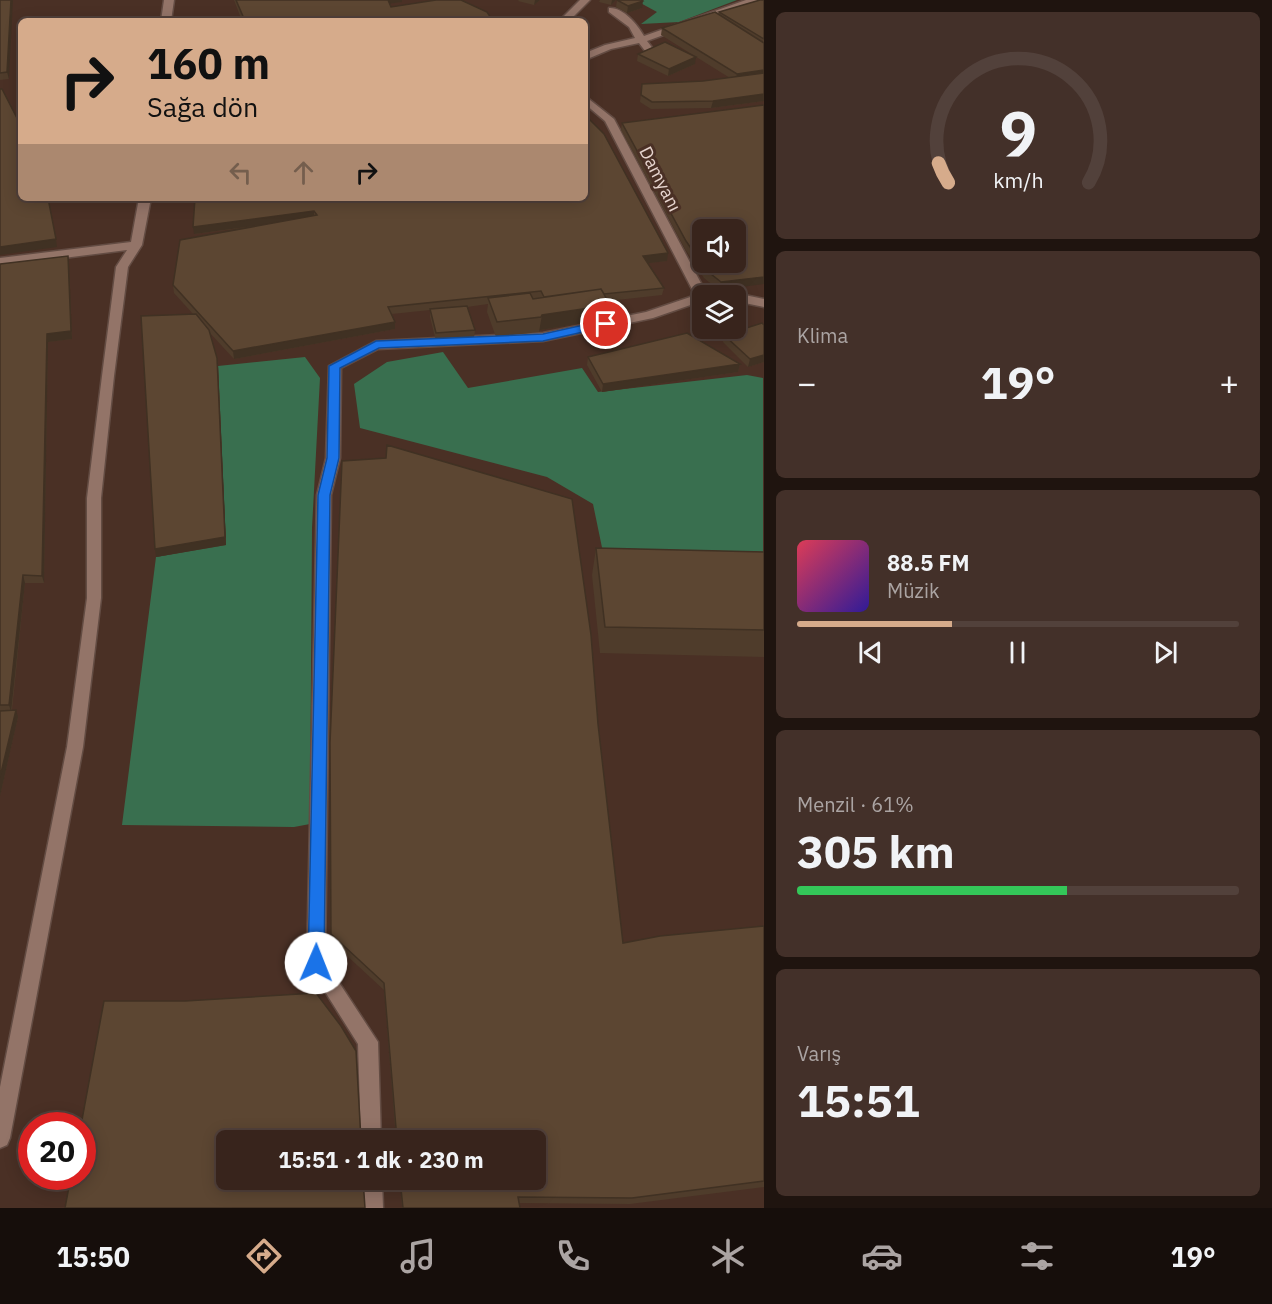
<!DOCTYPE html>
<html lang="tr">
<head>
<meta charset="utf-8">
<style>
  :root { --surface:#38241c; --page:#433029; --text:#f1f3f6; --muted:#aba4a3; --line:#52413b; --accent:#d6ab8b }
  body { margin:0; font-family:"IBM Plex Sans",sans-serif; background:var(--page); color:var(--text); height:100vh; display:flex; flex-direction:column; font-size:22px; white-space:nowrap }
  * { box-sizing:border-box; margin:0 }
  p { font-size:20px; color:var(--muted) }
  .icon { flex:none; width:33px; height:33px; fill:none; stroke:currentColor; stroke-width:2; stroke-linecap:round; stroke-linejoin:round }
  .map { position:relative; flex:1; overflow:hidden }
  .drawer { display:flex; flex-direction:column; gap:12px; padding:12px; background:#1f140f; width:508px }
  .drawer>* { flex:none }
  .guide { position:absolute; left:18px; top:18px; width:570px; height:183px; border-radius:9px; box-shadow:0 3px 15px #0003,0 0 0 2px var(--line); background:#d6ab8b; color:#111; overflow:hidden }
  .buttons { position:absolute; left:692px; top:219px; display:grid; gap:12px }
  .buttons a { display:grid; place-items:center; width:54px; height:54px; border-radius:9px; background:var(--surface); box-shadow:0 3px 15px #0003,0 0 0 2px var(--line); font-size:30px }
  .speed { position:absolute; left:18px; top:1112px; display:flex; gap:12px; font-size:30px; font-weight:700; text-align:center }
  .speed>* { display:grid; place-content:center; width:78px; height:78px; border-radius:50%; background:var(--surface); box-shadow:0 3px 15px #0003,0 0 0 2px var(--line); line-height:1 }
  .speed .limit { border:9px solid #d22; background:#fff; color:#111 }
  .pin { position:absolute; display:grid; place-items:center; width:51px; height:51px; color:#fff; margin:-26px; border:3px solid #fff; border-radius:50%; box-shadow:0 2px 6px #0007 }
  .me { position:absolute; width:66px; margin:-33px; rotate:1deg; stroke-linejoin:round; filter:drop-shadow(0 0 4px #0008) }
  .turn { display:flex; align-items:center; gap:21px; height:126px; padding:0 30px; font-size:27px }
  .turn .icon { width:78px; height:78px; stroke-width:2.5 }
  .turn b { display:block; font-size:42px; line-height:51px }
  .lanes { display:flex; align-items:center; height:57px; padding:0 30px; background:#0003; justify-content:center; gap:30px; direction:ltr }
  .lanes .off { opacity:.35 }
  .big { font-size:45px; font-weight:700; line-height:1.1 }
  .drawer .widget { flex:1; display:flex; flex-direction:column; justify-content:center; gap:9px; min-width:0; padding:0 21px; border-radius:9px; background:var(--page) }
  .drawer .dial { align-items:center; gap:0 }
  .dial svg { height:156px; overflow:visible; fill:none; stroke:var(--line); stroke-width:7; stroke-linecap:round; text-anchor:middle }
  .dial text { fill:var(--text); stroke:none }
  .song { display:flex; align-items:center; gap:18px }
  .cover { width:72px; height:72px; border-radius:9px; background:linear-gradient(135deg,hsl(350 70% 55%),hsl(250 70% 35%)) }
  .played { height:6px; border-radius:3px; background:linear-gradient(90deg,var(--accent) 35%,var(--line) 35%) }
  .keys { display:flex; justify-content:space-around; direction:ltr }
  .heat { display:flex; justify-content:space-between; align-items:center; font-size:33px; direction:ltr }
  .charge { height:9px; border-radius:4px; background:linear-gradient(90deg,#34c759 61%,var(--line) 0) }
  .trip { position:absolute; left:216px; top:1130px; width:330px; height:60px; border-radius:9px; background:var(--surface); box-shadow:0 3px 15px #0003,0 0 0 2px var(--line); font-weight:700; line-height:60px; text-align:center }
  .dock { display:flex; height:96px; justify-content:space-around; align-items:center; background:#160e0b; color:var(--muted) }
  .dock .icon { width:42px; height:42px }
  .dock .active { color:var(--accent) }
  .dock b { font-size:27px; color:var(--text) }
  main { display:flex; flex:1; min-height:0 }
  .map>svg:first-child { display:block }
  .green { fill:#396f4f }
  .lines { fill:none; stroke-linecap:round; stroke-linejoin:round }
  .service-casing { stroke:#634c43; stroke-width:3 }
  .minor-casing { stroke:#634c43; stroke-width:3 }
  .service { fill:#937468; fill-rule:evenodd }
  .minor { fill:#937468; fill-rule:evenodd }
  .wall { fill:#4f3c2b }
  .shaded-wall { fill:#403123 }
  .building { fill:#5c4632; stroke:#403123; stroke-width:1.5; fill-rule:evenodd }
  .route { fill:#1a73e8; stroke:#114b97; stroke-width:1.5 }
  .labels { text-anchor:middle; stroke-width:6; stroke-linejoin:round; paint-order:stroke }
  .far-street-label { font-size:18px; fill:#e7d5cf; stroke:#4a3025 }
</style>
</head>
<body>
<main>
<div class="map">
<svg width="764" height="1208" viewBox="0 0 764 1208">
  <rect width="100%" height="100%" fill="#4a3025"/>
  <!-- green -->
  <path class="green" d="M635,0H737L679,22L641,24L657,12Z
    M443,352L468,388L582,368L598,392L747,375L763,378V568L605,562L593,504L547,477L360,428L354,384L387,362Z
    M305,357L320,378L312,528L310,824L294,827L122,825L156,557L226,544L218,366Z"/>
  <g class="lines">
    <!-- service casing -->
    <g class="service-casing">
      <path id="service" d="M746,0H760L647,41L657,54L655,56H649L639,43L611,49L585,60V53L605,45L635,38L629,27L609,12V8C623,7 637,24 644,36Z
        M702,293L707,296H702V301L653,318L543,341L378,349L341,368L340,458L331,495L325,961L378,1042L381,1140H361L358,1044L307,963L317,495L326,458L329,366L376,341L543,333L646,312Z
        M362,1179H382L383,1208H363Z"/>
    </g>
    <!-- minor casing -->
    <g class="minor-casing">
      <path id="minor" d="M164,0H174L171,21H161Z
        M580,0H590L569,21H559Z
        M585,96L614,119L703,287L730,295L735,293L764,299V307L735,301V296H707L694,293L605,121L585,104Z
        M139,198H151L142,245L128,267L114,376L101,498V598L83,747L10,1138L7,1145L0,1148V1087L67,747L87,598V498L102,376L116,267L127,250L0,266V258L131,242Z"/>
    </g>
    <!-- service -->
    <use href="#service" class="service"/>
    <!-- minor -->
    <use href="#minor" class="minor"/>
  </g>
  <!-- wall -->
  <path class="wall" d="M0,0L9,79L0,80Z
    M234,0H402V2L390,3L391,7L493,21H242Z
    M519,0H540L534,5L518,1Z
    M600,0H616L611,5L599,2Z
    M617,0L642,8L627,13L616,7Z
    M764,0V101L711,108L651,109L640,102L642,84L703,81L730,78L661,35L662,28L718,14L719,12Z
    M638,54L695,64L668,76L637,61Z
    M764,105L719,290L704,278L685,249L621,130L622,123Z
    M195,198H585L667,261L647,263L664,288L662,295L608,301V319L540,330L539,332L496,337L487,312L488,304L467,307L475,330L474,338L436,341L430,317V310L392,314L395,322V329L234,359L210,333L217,358L218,366L226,545L156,557L193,314L174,293L173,285L258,226L194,234Z
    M0,264H69L72,339L48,342L44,583H25L12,710L18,717L0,796Z
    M764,325V362L748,367L723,342L724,335Z
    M588,357L740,364L738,372L602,392L587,365Z
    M596,548L764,552V657L600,653L592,575Z
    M598,724L623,943L764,926V1187L630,1204L519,1203L520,1208H402L400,1179H536V1140H396L384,990L331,941V934Z"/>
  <!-- shaded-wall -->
  <path class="shaded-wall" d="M11,0H13L9,79L7,72Z
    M387,0H402V2L387,4Z
    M535,0H540L534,5Z
    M612,0H616L611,5Z
    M643,1L642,8L627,13L628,6Z
    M696,57L695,64L668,76L669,69Z
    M764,70V77L735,81L737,74Z
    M764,94V101L711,108L713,101Z
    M314,211V218L194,234L193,227Z
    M56,239L57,247L0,255V247Z
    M668,253L667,261L641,264L643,256Z
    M68,256L69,264L72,339L48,342L44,583L42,576L47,334Z
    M764,277V284L719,290L721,282Z
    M610,305L608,319L540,330L539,332L542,315Z
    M395,322V329L234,359L233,351Z
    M764,355V362L748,367L750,359Z
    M217,358L226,545L156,557L155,549Z
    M740,364L738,372L602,392L603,384Z
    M23,575L25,583L11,712L9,705Z
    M16,710L18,717L0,796V777Z"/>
  <!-- building -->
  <path class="building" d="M0,0H11L7,72L0,73Z
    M236,0H388L391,7L436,0H461L487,12L493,21H245Z
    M617,0H642L643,1L628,6Z
    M760,0H764V39L719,12Z
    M715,12L764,43V70L737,74L662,28Z
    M665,42L696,57L669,69L638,54Z
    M764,73V94L713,101L652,102L641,95L642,84L703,81Z
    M0,89H2L21,126V198H48L56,239L0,247Z
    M764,105V277L721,282L706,270L686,241L622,123ZM702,230H735V262H702Z
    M585,115L604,134L668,253L643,256L664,288L604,294L601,289L544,297L541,291L388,307L395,322L233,351L173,285L180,240L317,215L314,211L193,227L195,198H585Z
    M68,256L71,331L47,334L42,576L23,575L9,705H0V264Z
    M601,289L610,305L542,315L541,317L497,322L488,298L530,293L533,299Z
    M467,306L475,330L436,333L430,309Z
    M196,314L209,330L217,358L225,537L155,549L141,316Z
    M762,323L764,325V355L750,359L724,335Z
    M687,333L740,364L603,384L588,357Z
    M387,445L572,499L591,635L598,724L623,943L660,936L764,926V1181L632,1198L518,1197L520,1208H403L400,1179H536V1140H397L384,983L331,934L330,743L342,461L386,458Z
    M596,548L764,552V630L605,627Z
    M16,710L0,777V711Z
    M316,993L341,1026L356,1051L361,1140H226V1179H363L365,1208H65L71,1176H82V1125H81L104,1001H185Z"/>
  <!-- route -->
  <path class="route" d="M606,320L612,324L610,326L543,341L379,348L340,368L339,458L330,495L324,963L322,968L316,970L310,968L308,963L318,495L327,458L329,366L376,341L543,334Z"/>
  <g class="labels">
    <!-- far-street labels -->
    <g class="far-street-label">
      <text transform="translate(660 179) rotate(63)" y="6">Damyanı</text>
    </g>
  </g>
</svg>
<div class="buttons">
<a><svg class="icon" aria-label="sound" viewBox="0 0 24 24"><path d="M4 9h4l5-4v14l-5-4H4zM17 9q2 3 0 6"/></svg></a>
<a><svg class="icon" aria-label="layers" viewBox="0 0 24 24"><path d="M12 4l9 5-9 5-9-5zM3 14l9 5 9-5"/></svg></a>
</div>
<div class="speed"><div class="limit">20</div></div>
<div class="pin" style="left:606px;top:324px;background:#d93025"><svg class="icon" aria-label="arrive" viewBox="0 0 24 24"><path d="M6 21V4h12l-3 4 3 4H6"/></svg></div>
<svg class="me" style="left:316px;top:963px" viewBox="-20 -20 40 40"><circle r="19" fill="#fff"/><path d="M0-13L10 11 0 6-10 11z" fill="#1a73e8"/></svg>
<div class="trip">15:51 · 1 dk · 230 m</div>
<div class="guide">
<div class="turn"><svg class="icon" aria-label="right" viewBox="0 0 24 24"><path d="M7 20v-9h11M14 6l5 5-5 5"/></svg><div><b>160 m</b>Sağa dön</div></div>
<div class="lanes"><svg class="icon off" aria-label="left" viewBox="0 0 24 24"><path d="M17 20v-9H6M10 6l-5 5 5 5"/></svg><svg class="icon off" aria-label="ahead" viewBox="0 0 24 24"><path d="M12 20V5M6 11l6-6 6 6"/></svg><svg class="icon" aria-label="right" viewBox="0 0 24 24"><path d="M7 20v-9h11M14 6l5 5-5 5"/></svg></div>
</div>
</div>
<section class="drawer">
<div class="widget dial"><svg viewBox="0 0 100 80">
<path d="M14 69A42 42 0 1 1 86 69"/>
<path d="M14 69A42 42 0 0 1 9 59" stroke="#d6ab8b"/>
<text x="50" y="56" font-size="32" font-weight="700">9</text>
<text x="50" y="72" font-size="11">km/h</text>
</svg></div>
<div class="widget"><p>Klima</p>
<div class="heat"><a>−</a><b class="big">19°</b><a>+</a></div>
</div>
<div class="widget">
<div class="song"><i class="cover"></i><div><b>88.5 FM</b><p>Müzik</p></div></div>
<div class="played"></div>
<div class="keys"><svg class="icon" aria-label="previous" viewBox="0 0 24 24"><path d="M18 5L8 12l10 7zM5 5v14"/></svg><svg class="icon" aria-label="pause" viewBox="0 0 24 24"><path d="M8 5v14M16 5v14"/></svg><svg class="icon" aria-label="next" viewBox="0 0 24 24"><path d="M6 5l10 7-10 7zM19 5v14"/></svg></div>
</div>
<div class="widget"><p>Menzil · 61%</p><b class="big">305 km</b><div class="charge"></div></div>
<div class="widget"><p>Varış</p><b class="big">15:51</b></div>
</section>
</main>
<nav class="dock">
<b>15:50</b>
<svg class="icon active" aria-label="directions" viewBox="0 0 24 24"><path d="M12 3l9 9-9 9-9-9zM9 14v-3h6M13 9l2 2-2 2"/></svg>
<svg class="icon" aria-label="music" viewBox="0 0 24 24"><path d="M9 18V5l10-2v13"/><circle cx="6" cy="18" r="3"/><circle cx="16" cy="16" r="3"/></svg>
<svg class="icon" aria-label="phone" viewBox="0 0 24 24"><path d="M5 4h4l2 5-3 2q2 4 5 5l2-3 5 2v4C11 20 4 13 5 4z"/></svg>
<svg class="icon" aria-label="climate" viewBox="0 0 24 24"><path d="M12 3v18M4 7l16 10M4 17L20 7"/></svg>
<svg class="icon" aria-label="car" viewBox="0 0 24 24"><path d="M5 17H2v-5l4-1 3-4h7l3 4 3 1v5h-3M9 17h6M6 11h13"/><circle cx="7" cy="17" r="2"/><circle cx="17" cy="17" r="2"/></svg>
<svg class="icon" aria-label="filters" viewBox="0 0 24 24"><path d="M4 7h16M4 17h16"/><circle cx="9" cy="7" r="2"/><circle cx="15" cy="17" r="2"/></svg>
<b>19°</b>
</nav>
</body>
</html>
